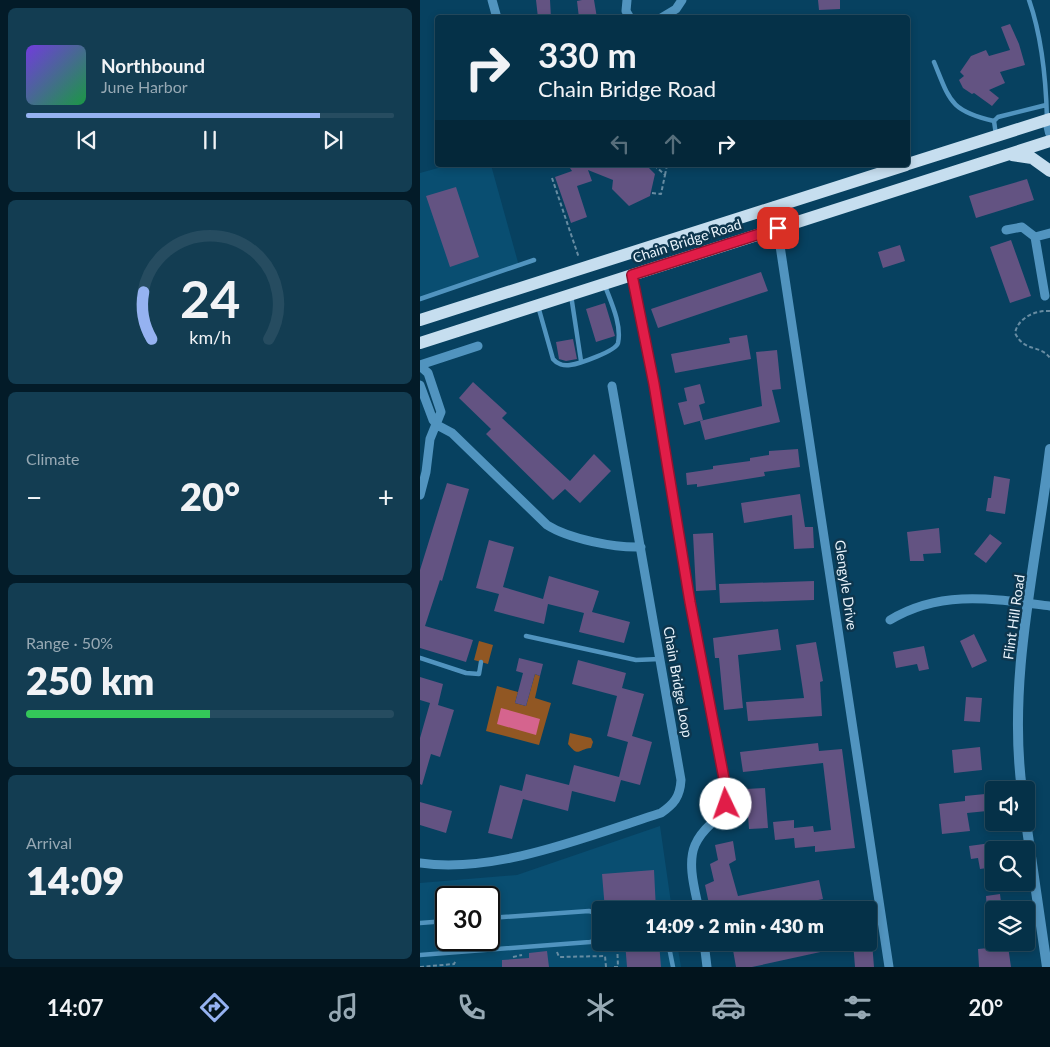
<!DOCTYPE html>
<html lang="en">
<head>
<meta charset="utf-8">
<style>
  :root { --surface:#053148; --page:#133d52; --text:#f1f3f6; --muted:#97a9b4; --line:#264c60; --accent:#95b2f1 }
  body { margin:0; font-family:Lato,sans-serif; background:var(--page); color:var(--text); height:100vh; display:flex; flex-direction:column; font-size:19px; white-space:nowrap }
  * { box-sizing:border-box; margin:0 }
  p { font-size:16px; color:var(--muted) }
  .icon { flex:none; width:28px; height:28px; fill:none; stroke:currentColor; stroke-width:2; stroke-linecap:round; stroke-linejoin:round }
  .map { position:relative; flex:1; overflow:hidden }
  .details { display:flex; flex-direction:column; gap:8px; padding:8px; background:#031b28; width:420px }
  .details>* { flex:none }
  .hud { position:absolute; left:15px; top:15px; width:475px; height:152px; border-radius:5px; box-shadow:0 2px 8px #0003,0 0 0 1px var(--line); background:#053148; color:var(--text); overflow:hidden }
  .fabs { position:absolute; left:565px; top:781px; display:grid; gap:10px }
  .fabs a { display:grid; place-items:center; width:50px; height:50px; border-radius:5px; background:var(--surface); box-shadow:0 2px 8px #0003,0 0 0 1px var(--line); font-size:25px }
  .speed { position:absolute; left:15px; top:886px; display:flex; gap:10px; font-size:25px; font-weight:700; text-align:center }
  .speed>* { display:grid; place-content:center; width:65px; height:65px; border-radius:50%; background:var(--surface); box-shadow:0 2px 8px #0003,0 0 0 1px var(--line); line-height:1 }
  .speed .limit { border:2px solid #111; border-radius:8px; background:#fff; color:#111 }
  .pin { position:absolute; display:grid; place-items:center; width:42px; height:42px; color:#fff; margin:-21px; border-radius:10px; box-shadow:0 2px 8px #0006 }
  .me { position:absolute; width:55px; margin:-28px; rotate:357deg; stroke-linejoin:round; filter:drop-shadow(0 0 4px #0008) }
  .turn { display:flex; align-items:center; gap:18px; height:105px; padding:0 20px; font-size:22px }
  .turn .icon { width:65px; height:65px; stroke-width:2.5 }
  .turn b { display:block; font-size:35px; line-height:42px }
  .lanes { display:flex; align-items:center; height:48px; padding:0 20px; background:#0003; justify-content:center; gap:25px; direction:ltr }
  .lanes .off { opacity:.35 }
  .big { font-size:38px; font-weight:800; line-height:1.1 }
  .details .widget { flex:1; display:flex; flex-direction:column; justify-content:center; gap:8px; min-width:0; padding:0 18px; border-radius:8px; background:var(--page) }
  .details .dial { align-items:center; gap:0 }
  .dial svg { height:130px; overflow:visible; fill:none; stroke:var(--line); stroke-width:7; stroke-linecap:round; text-anchor:middle }
  .dial text { fill:var(--text); stroke:none }
  .song { display:flex; align-items:center; gap:15px }
  .cover { width:60px; height:60px; border-radius:8px; background:linear-gradient(135deg,hsl(260 70% 55%),hsl(140 70% 35%)) }
  .played { height:5px; border-radius:2px; background:linear-gradient(90deg,var(--accent) 80%,var(--line) 80%) }
  .keys { display:flex; justify-content:space-around; direction:ltr }
  .heat { display:flex; justify-content:space-between; align-items:center; font-size:28px; direction:ltr }
  .charge { height:8px; border-radius:4px; background:linear-gradient(90deg,#34c759 50%,var(--line) 0) }
  .trip { position:absolute; left:172px; top:901px; width:285px; height:50px; border-radius:5px; background:var(--surface); box-shadow:0 2px 8px #0003,0 0 0 1px var(--line); font-weight:800; line-height:50px; text-align:center }
  .tab-bar { display:flex; height:80px; justify-content:space-around; align-items:center; background:#02141d; color:var(--muted) }
  .tab-bar .icon { width:35px; height:35px }
  .tab-bar .current { color:var(--accent) }
  .tab-bar b { font-size:22px; color:var(--text) }
  main { display:flex; flex:1; min-height:0 }
  .map>svg:first-child { display:block }
  .built { fill:#094e71; fill-rule:evenodd }
  .green { fill:#915723 }
  .water { fill:#d5648e }
  .building { fill:#635382 }
  .lines { fill:none; stroke-linecap:round; stroke-linejoin:round }
  .path { stroke:#678ca2; stroke-width:2; stroke-dasharray:4 2.5; stroke-linecap:butt }
  .service { stroke:#5194bf; stroke-width:4.5 }
  .minor { stroke:#5194bf; stroke-width:9 }
  .tertiary { stroke:#5194bf; stroke-width:10 }
  .primary { stroke:#c6deef; stroke-width:12 }
  .route-casing { stroke:#92132f; stroke-width:12 }
  .route { stroke:#e11d48; stroke-width:9 }
  .labels { text-anchor:middle; stroke-width:5; stroke-linejoin:round; paint-order:stroke }
  .street-label { font-size:14px; fill:#eaf4fc; stroke:#0d364e }
</style>
</head>
<body>
<main>
<section class="details">
<div class="widget">
<div class="song"><i class="cover"></i><div><b>Northbound</b><p>June Harbor</p></div></div>
<div class="played"></div>
<div class="keys"><svg class="icon" aria-label="previous" viewBox="0 0 24 24"><path d="M18 5L8 12l10 7zM5 5v14"/></svg><svg class="icon" aria-label="pause" viewBox="0 0 24 24"><path d="M8 5v14M16 5v14"/></svg><svg class="icon" aria-label="next" viewBox="0 0 24 24"><path d="M6 5l10 7-10 7zM19 5v14"/></svg></div>
</div>
<div class="widget dial"><svg viewBox="0 0 100 80">
<path d="M14 69A42 42 0 1 1 86 69"/>
<path d="M14 69A42 42 0 0 1 9 40" stroke="#95b2f1"/>
<text x="50" y="56" font-size="32" font-weight="700">24</text>
<text x="50" y="72" font-size="11">km/h</text>
</svg></div>
<div class="widget"><p>Climate</p>
<div class="heat"><a>−</a><b class="big">20°</b><a>+</a></div>
</div>
<div class="widget"><p>Range · 50%</p><b class="big">250 km</b><div class="charge"></div></div>
<div class="widget"><p>Arrival</p><b class="big">14:09</b></div>
</section>
<div class="map">
<svg width="630" height="967" viewBox="0 0 630 967">
  <rect width="100%" height="100%" fill="#074160"/>
  <!-- built -->
  <path class="built" d="M29,165H71L99,266L0,299V173Z
    M240,826L252,910H181V942L257,943L261,967H0V883L97,875ZM26,898H69V940H26Z"/>
  <!-- green -->
  <path class="green" d="M59,641L73,645L68,664L54,660Z
    M115,674L120,676L115,698L131,703L119,745L66,731L77,686L98,692L95,703L106,706Z
    M150,733L171,738L173,742L171,748C158,749 159,758 148,744Z"/>
  <!-- water -->
  <path class="water" d="M81,708L120,719L116,735L77,724Z"/>
  <!-- building -->
  <path class="building" d="M116,0H130L131,18H118Z
    M162,0H174L177,18H159L157,1Z
    M398,0H420V9L399,10Z
    M590,24L599,44L605,65L580,72L585,83L569,90L579,98L572,106L554,93L552,94L543,88L539,80L544,76L540,72L551,56L566,50L569,56L590,50L581,27Z
    M148,165H226L235,174L230,196L209,206L192,189L193,180L168,170L172,181L157,186L167,217L151,223L135,177L152,171Z
    M607,179L614,200L556,218L549,196Z
    M36,187L59,257L30,267L6,196Z
    M591,240L611,296L590,303L570,247Z
    M480,245L485,261L463,268L458,252Z
    M341,272L348,291L238,328L231,309Z
    M185,303L195,336L176,342L166,309Z
    M327,335L331,359L255,373L251,354L310,343L309,338Z
    M153,339L157,359L146,361L139,359L136,342Z
    M357,350L361,389L352,390L360,422L285,440L280,421L342,406L336,352Z
    M53,382L87,413L82,418L150,481L174,454L191,471L160,503L145,489L133,500L66,434L71,429L39,398Z
    M280,384L285,403L279,405L283,420L264,425L258,403L267,401L264,388Z
    M378,449L380,467L344,472L345,476L277,487V484L267,485L266,473L293,469V466L330,461V458L349,455V451Z
    M574,476L590,479L585,514L566,511L568,498H571Z
    M27,483L49,489L22,581L20,580L5,626L53,640L46,662L0,648V570Z
    M380,494L385,527H393L394,548L374,549L372,515L324,523L321,503Z
    M519,528L521,553L503,554L504,561H490L487,532Z
    M293,533L296,590L276,591L273,534Z
    M570,534L582,543L566,563L554,554Z
    M69,540L94,547L83,587L123,599L129,576L179,591L172,612L210,622L204,643L159,632L164,613L128,604L124,624L74,611L79,594L56,588Z
    M394,581V600L300,603L299,584Z
    M358,629L361,650L318,655L323,708L304,710L299,658H295L293,638Z
    M554,634L567,661L552,668L540,641Z
    M396,642L403,681L400,682L402,716L328,721L326,702L384,698L376,645Z
    M504,646L509,669L499,671L497,664L476,668L473,652Z
    M99,658L123,664L120,676L115,674L106,706L95,703L103,673L96,671Z
    M158,660L206,673L202,688L224,694L212,736L232,742L220,785L201,780L195,802L152,791L148,811L103,799L92,839L68,833L80,785L102,791L106,774L149,785L154,765L199,777L208,742L187,736L197,696L152,684Z
    M0,677L23,684L18,705L34,710L20,757L11,754L2,785L0,784V738L10,703L0,700Z
    M546,697L562,698L560,722L544,721Z
    M398,743L399,751L422,749L435,848L395,852V846L375,848L374,838L355,840L353,822L374,820V828L393,826L394,832L411,830L403,763L323,772L320,752Z
    M560,747L562,770L534,773L532,750Z
    M345,788L348,828L329,829L326,789Z
    M565,794L567,811L547,813L550,831L522,834L519,804L545,801V796Z
    M0,802L32,811L26,833L0,825Z
    M313,841L316,860L309,864L318,896L399,880L403,899L351,910H307L305,901L289,904L285,885L294,881L290,864L298,860L295,845Z
    M571,843L574,867L560,869L558,858L551,859L549,846Z
    M234,870L236,910H185L182,874Z
    M580,894L582,910H567L566,896Z
    M205,942H239L241,967H207Z
    M347,942H428V946L332,967H316L313,950Z
    M433,942H452L454,967H435Z
    M588,946L591,967H559L558,949Z
    M127,951L129,967H82V960L109,958V953Z"/>
  <g class="lines">
    <!-- path -->
    <path class="path" d="M245,175L247,165
      M132,178L159,258
      M232,193L241,194L245,175L234,165
      M630,311C615,310 598,318 595,333C605,353 620,344 630,358
      M137,952L139,957L185,956L186,967
      M93,957L102,955
      M0,967L34,964L36,960
      M194,967H198L197,942"/>
    <!-- service -->
    <path class="service" d="M609,0C622,37 626,79 627,119
      M514,62C530,101 530,111 574,121L578,117L626,105
      M574,121L576,135
      M151,295L161,361
      M0,299L114,260
      M118,306L133,359C137,364 144,366 150,365C159,364 196,351 198,343C202,325 191,302 185,286
      M106,636L216,660L240,659
      M0,658L46,673L59,674L61,662
      M0,923L26,921
      M248,942L253,967
      M0,955L170,942L175,941L179,936C178,926 181,914 169,911L69,918"/>
    <!-- minor -->
    <path class="minor" d="M72,0L77,18
      M207,0L206,11L210,18
      M241,18L256,9L262,0
      M354,206L469,967
      M586,230L602,227L615,237L630,233
      M615,237L625,296
      M212,275L234,384L270,602L306,789C305,825 287,818 275,845C267,864 275,890 279,910
      M0,365L58,346
      M0,366L8,373L21,412L10,439L6,472L0,495
      M0,385L13,420L17,425L32,433L127,525C149,539 195,548 221,547
      M470,620C521,589 574,599 630,606
      M0,863C77,874 168,836 241,813C254,804 260,797 261,780L192,386
      M284,942L287,967"/>
    <!-- tertiary -->
    <path class="tertiary" d="M627,120L630,133
      M602,790C587,678 617,560 630,449
      M606,822L627,967"/>
    <!-- primary -->
    <path class="primary" d="M592,155L612,158L630,171
      M488,164L630,119
      M0,320L486,165
      M0,343L630,141"/>
  </g>
  <g class="lines">
    <!-- route casing -->
    <g class="route-casing">
      <path id="route" d="M306,804V789L270,602L234,384L212,275L358,228"/>
    </g>
    <!-- route -->
    <use href="#route" class="route"/>
  </g>
  <g class="labels">
    <!-- street labels -->
    <g class="street-label">
      <text transform="translate(267 241) rotate(-18)" y="5">Chain Bridge Road</text>
      <text transform="translate(426 585) rotate(82)" y="5">Glengyle Drive</text>
      <text transform="translate(594 617) rotate(-82)" y="5">Flint Hill Road</text>
      <text transform="translate(258 682) rotate(80)" y="5">Chain Bridge Loop</text>
    </g>
  </g>
</svg>
<div class="fabs">
<a><svg class="icon" aria-label="sound" viewBox="0 0 24 24"><path d="M4 9h4l5-4v14l-5-4H4zM17 9q2 3 0 6"/></svg></a>
<a><svg class="icon" aria-label="search" viewBox="0 0 24 24"><circle cx="10" cy="10" r="6"/><path d="M15 15l6 6"/></svg></a>
<a><svg class="icon" aria-label="layers" viewBox="0 0 24 24"><path d="M12 4l9 5-9 5-9-5zM3 14l9 5 9-5"/></svg></a>
</div>
<div class="speed"><div class="limit">30</div></div>
<div class="pin" style="left:358px;top:228px;background:#d93025"><svg class="icon" aria-label="arrive" viewBox="0 0 24 24"><path d="M6 21V4h12l-3 4 3 4H6"/></svg></div>
<svg class="me" style="left:306px;top:804px" viewBox="-20 -20 40 40"><circle r="19" fill="#fff"/><path d="M0-13L10 11 0 6-10 11z" fill="#e11d48"/></svg>
<div class="trip">14:09 · 2 min · 430 m</div>
<div class="hud">
<div class="turn"><svg class="icon" aria-label="right" viewBox="0 0 24 24"><path d="M7 20v-9h11M14 6l5 5-5 5"/></svg><div><b>330 m</b>Chain Bridge Road</div></div>
<div class="lanes"><svg class="icon off" aria-label="left" viewBox="0 0 24 24"><path d="M17 20v-9H6M10 6l-5 5 5 5"/></svg><svg class="icon off" aria-label="ahead" viewBox="0 0 24 24"><path d="M12 20V5M6 11l6-6 6 6"/></svg><svg class="icon" aria-label="right" viewBox="0 0 24 24"><path d="M7 20v-9h11M14 6l5 5-5 5"/></svg></div>
</div>
</div>
</main>
<nav class="tab-bar">
<b>14:07</b>
<svg class="icon current" aria-label="directions" viewBox="0 0 24 24"><path d="M12 3l9 9-9 9-9-9zM9 14v-3h6M13 9l2 2-2 2"/></svg>
<svg class="icon" aria-label="music" viewBox="0 0 24 24"><path d="M9 18V5l10-2v13"/><circle cx="6" cy="18" r="3"/><circle cx="16" cy="16" r="3"/></svg>
<svg class="icon" aria-label="phone" viewBox="0 0 24 24"><path d="M5 4h4l2 5-3 2q2 4 5 5l2-3 5 2v4C11 20 4 13 5 4z"/></svg>
<svg class="icon" aria-label="climate" viewBox="0 0 24 24"><path d="M12 3v18M4 7l16 10M4 17L20 7"/></svg>
<svg class="icon" aria-label="car" viewBox="0 0 24 24"><path d="M5 17H2v-5l4-1 3-4h7l3 4 3 1v5h-3M9 17h6M6 11h13"/><circle cx="7" cy="17" r="2"/><circle cx="17" cy="17" r="2"/></svg>
<svg class="icon" aria-label="filters" viewBox="0 0 24 24"><path d="M4 7h16M4 17h16"/><circle cx="9" cy="7" r="2"/><circle cx="15" cy="17" r="2"/></svg>
<b>20°</b>
</nav>
</body>
</html>
